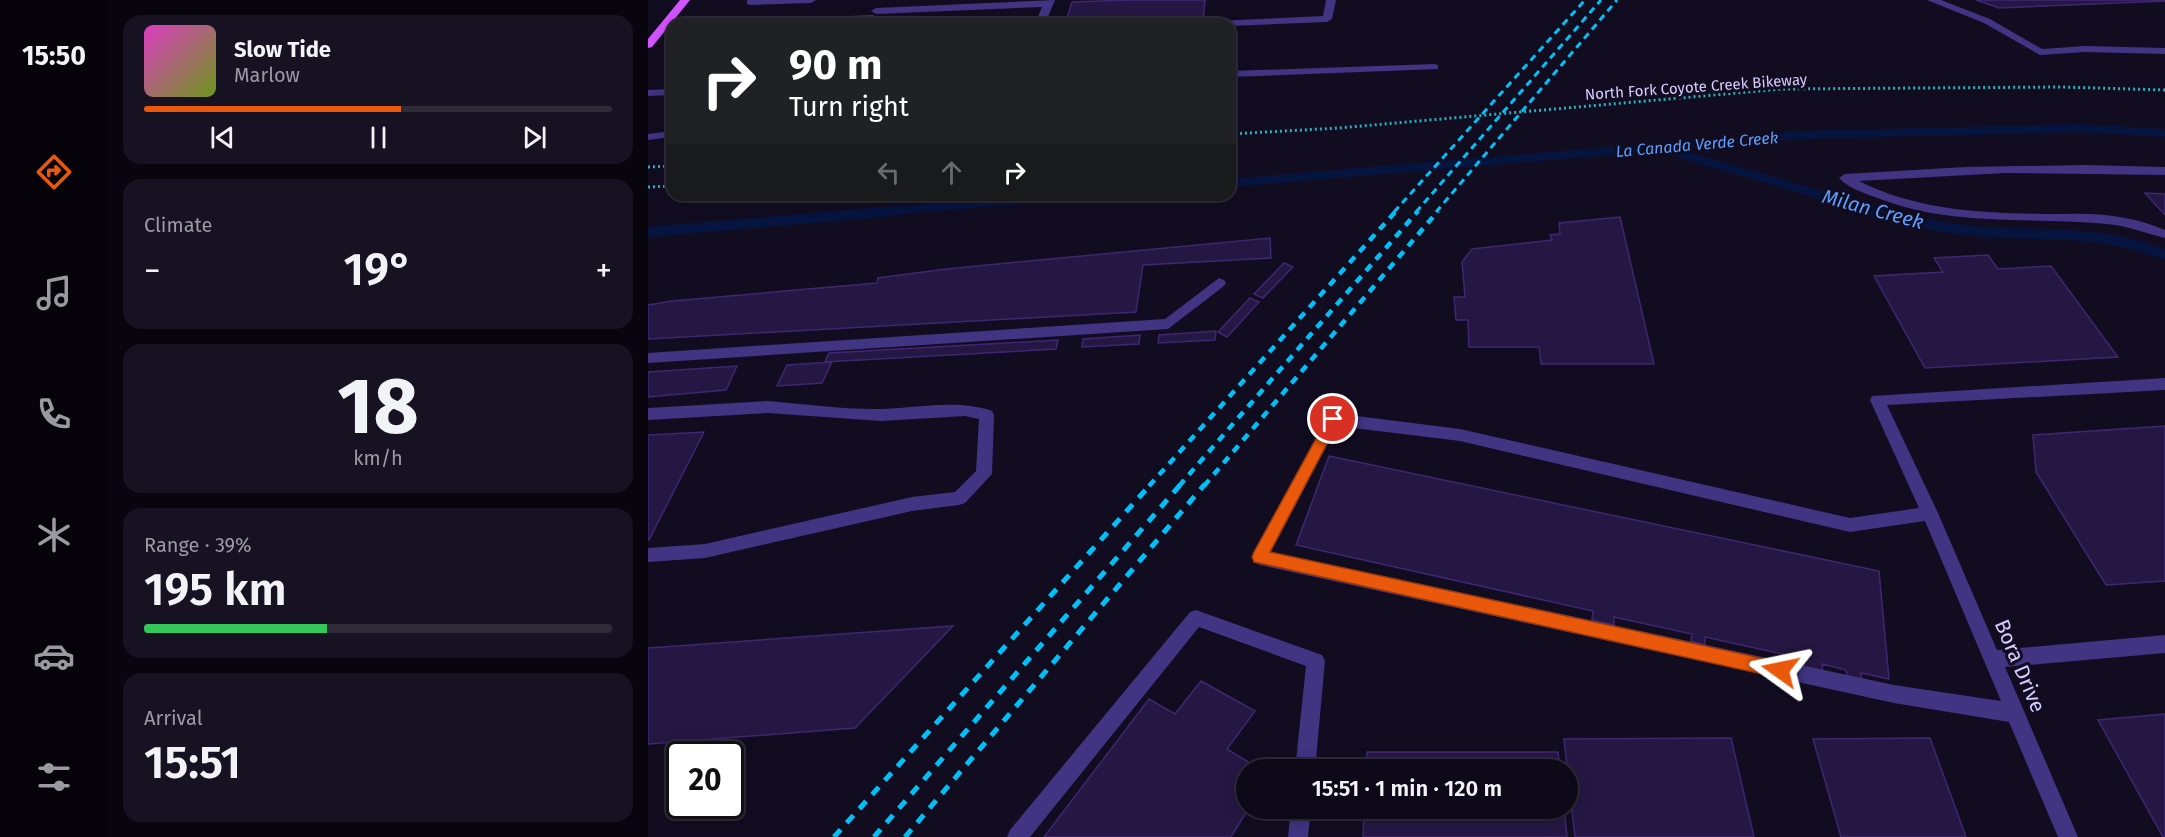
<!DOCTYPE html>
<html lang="en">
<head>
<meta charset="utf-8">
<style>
  :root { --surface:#0e0919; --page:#171222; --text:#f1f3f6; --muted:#9b9aa2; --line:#2e2a38; --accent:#ea580c }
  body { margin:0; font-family:"Fira Sans",sans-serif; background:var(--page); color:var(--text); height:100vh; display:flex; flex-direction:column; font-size:22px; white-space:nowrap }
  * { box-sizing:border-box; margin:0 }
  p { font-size:20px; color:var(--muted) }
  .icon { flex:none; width:33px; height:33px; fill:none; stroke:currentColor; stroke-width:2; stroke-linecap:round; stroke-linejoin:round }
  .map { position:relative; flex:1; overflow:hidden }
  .sheet { display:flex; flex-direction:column; gap:15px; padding:15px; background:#08050e; width:540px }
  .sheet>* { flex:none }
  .hud { position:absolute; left:18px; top:18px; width:570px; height:183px; border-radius:18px; box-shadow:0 3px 15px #0003,0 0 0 2px var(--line); background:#202124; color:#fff; overflow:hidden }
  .speed { position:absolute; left:18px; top:741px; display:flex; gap:12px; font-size:30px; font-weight:700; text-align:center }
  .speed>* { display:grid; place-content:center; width:78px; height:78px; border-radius:50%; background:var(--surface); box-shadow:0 3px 15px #0003,0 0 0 2px var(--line); line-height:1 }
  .speed .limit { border:3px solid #111; border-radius:9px; background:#fff; color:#111 }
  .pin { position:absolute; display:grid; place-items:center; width:51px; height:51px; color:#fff; margin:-26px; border:3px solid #fff; border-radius:50%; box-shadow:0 2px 6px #0007 }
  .me { position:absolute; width:66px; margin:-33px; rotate:282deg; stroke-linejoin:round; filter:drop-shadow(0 0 4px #0008) }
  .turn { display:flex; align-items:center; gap:21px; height:126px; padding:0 24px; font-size:27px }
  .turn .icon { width:78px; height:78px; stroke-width:2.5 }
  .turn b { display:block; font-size:42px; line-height:51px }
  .lanes { display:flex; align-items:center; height:57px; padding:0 24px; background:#0003; justify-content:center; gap:30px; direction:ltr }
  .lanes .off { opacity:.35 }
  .big { font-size:45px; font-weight:600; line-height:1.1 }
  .sheet .tile { flex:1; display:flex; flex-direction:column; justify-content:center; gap:9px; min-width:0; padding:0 21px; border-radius:18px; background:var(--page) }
  .sheet .dial { align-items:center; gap:0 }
  .dial b { font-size:78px; line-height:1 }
  .song { display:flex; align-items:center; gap:18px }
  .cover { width:72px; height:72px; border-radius:9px; background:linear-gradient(135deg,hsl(310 70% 55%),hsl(80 70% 35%)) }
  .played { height:6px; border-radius:3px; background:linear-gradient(90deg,var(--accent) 55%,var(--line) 55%) }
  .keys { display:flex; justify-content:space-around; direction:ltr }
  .heat { display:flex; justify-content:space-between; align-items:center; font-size:33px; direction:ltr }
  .charge { height:9px; border-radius:4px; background:linear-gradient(90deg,#34c759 39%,var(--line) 0) }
  .trip { position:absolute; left:588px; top:759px; width:342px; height:60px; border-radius:30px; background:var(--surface); box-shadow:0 3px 15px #0003,0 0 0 2px var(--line); font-weight:600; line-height:60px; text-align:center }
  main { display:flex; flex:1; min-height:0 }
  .dock { display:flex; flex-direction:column; width:108px; justify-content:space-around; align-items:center; background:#06040a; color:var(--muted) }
  .dock .icon { width:42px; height:42px }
  .dock .current { color:var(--accent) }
  .dock b { font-size:27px; color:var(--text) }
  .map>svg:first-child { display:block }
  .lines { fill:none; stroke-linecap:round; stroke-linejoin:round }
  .stream-far1 { stroke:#061440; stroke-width:8 }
  .stream { stroke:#061440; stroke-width:10 }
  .building { fill:#251743; stroke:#3e2771; stroke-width:1.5 }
  .path { stroke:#26b0b8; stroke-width:3; stroke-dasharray:2 3; stroke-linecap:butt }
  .minor { fill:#403483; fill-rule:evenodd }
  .major { fill:#d353ff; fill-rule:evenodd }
  .rail-far2 { stroke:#00c1f7; stroke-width:3; stroke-dasharray:7 5; stroke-linecap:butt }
  .rail-far1 { stroke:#00c1f7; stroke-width:4.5; stroke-dasharray:8 7; stroke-linecap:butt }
  .rail { stroke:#00c1f7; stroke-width:5; stroke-dasharray:10 9; stroke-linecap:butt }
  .route { fill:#ea580c; stroke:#983908; stroke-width:1.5 }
  .labels { text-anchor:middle; stroke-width:6; stroke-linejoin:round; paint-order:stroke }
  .far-street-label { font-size:15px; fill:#d8ccff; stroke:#120c21 }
  .far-water-label { font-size:16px; font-style:italic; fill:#5a9fff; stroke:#120c21 }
  .water-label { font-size:20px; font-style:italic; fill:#5a9fff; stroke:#120c21 }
  .near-street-label { font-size:21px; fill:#d8ccff; stroke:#120c21 }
</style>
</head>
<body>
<main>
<nav class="dock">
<b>15:50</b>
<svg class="icon current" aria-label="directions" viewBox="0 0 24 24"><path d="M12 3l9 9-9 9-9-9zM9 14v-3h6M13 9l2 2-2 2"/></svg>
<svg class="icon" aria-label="music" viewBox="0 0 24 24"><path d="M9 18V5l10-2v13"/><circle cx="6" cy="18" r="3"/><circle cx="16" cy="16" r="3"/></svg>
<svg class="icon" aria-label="phone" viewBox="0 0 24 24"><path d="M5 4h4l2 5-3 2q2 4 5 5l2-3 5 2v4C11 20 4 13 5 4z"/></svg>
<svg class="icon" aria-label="climate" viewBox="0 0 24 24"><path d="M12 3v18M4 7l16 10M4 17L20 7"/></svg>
<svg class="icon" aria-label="car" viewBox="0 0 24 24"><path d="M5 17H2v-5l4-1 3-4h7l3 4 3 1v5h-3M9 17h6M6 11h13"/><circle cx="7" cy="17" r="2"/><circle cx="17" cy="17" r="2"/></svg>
<svg class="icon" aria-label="filters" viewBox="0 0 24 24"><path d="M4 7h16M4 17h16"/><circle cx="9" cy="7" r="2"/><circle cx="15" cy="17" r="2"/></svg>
</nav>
<section class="sheet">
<div class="tile">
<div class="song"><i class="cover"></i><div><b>Slow Tide</b><p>Marlow</p></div></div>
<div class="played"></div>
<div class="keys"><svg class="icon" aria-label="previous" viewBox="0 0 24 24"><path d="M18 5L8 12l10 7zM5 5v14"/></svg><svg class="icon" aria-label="pause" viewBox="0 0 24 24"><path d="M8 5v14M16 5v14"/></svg><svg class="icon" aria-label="next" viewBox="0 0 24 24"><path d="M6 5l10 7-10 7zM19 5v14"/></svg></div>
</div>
<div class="tile"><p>Climate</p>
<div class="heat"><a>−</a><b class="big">19°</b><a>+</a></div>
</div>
<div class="tile dial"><b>18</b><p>km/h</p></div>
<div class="tile"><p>Range · 39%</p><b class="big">195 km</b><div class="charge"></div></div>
<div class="tile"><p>Arrival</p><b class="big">15:51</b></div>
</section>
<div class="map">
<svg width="1517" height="837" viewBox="0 0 1517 837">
  <rect width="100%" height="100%" fill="#120c21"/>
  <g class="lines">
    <!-- stream-far1 -->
    <path class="stream-far1" d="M1016,149L1231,212
      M582,183L1152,135L1431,128L1517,133
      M230,212L436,195"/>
    <!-- stream -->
    <path class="stream" d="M1226,211C1264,222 1300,230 1340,232C1403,236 1457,230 1517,255
      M0,232L248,211"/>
  </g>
  <!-- building -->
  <path class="building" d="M483,0H557L555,20L417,24L424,2Z
    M1328,0H1517V1L1351,8Z
    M1497,193L1517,194V215Z
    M972,217L1006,364H893L891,347H821L820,320H808L806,297H817L814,262L824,249L904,240L902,235L912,234L911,223Z
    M622,238L623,258L495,265L488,312L0,339V305L24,301L229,283L230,278L298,269Z
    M1340,255L1350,269L1403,266L1470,357L1277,368L1226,276L1295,272L1286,258Z
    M636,263L645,267L615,298L606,294Z
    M602,298L611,302L579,337L570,332Z
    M568,331L567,340L510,343L511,335Z
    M492,335L491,344L434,347L435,339Z
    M410,340L408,349L177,362L181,353Z
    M184,362L174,383L129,386L139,365Z
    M89,366L78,390L0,397V372Z
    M1517,426V581L1458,585L1388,472L1385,435Z
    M56,432L1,540H0V435Z
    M681,456L1231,571L1241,679L1213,673L1214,681L1199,678L1198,670L1174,664L1175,673L1152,668V658L1057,637V645L1043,641L1044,634L966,617V625L944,620L945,611L648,545Z
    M305,626L207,728L0,744V648Z
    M553,681L607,711L579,749L613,770H598V808H601L583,837H396L501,699L527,714Z
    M1517,714V837H1515L1450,720Z
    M1083,738L1106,837H927L916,739Z
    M1282,738L1318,837H1193L1165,739Z
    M719,752H910L912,770H707L718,768Z
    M716,808H916L919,837H715Z"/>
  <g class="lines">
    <!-- path -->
    <path class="path" d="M582,134L691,128L1134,89L1414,87L1517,90
      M0,167L24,166
      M0,187L24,186"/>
    <!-- minor -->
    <path class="minor" d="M99,0H168L163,3L102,5L99,4Z
      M407,0L397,24H387L394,7L228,14L223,11L228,8Z
      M678,0H688L684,19L679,22L582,26V24H564L569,21L675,16Z
      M1279,0H1293L1342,19L1394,49L1437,46L1517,48V54L1437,52L1392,55L1336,23Z
      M224,15L227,16V20L154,24H82L87,21Z
      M786,64L790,65V69L582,77V71Z
      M24,89V95L0,96V90Z
      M24,131V137L0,140V134Z
      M1437,165L1517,167V175L1357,173L1211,181C1268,210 1332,213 1395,214C1422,214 1450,212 1477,218C1491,220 1504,225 1517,230V238C1497,233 1480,226 1459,224C1380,216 1304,228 1227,197C1215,193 1199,187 1191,178L1197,174L1317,167Z
      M571,278L576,280L578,283L576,286L520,329L0,363V353L517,319Z
      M1517,378V390L1239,405L1290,513L1349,650L1517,635V653L1357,667L1430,837H1410L1361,722L1246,703L612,565L606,562L604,557L680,415L685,413L812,429L1202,518L1271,508L1222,400L1224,396ZM689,426L812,441L1202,532L1277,521L1353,701L1246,685L623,552Z
      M120,401C158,404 197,410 235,409C271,408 309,399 344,411L346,415L344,474L317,503L311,505L264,511L57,558L0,562V548L57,544L264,497L307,492L328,471L331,419L317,416L233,421L120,413L0,420V408Z
      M548,610L674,655L677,661L667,770H647L658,666L551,627L382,837H359L362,830L542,612Z
      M643,808H663L660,837H640Z"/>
    <!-- major -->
    <path class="major" d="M32,0H42L4,47L0,48V39Z"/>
    <!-- rail-far2 -->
    <path class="rail-far2" d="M746,212L937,0
      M768,212L953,0
      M788,212L969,0"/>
    <!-- rail-far1 -->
    <path class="rail-far1" d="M501,486L748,211
      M531,486L770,211
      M556,486L790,211"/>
    <!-- rail -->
    <path class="rail" d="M186,837L503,484
      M226,837L533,484
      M257,837L557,484"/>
  </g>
  <!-- route -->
  <path class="route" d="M685,414L692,419L622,552L1132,662L1138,664L1141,670L1138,675L1132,678L606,562L604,557L606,552L681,415Z"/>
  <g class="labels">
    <!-- far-street labels -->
    <g class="far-street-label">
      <text transform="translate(1048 87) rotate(-4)" y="5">North Fork Coyote Creek Bikeway</text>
    </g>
    <!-- far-water labels -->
    <g class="far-water-label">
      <text transform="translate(1049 144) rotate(-5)" y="6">La Canada Verde Creek</text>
    </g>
    <!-- water labels -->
    <g class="water-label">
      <text transform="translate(1225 209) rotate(15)" y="7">Milan Creek</text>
    </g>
    <!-- near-street labels -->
    <g class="near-street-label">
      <text transform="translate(1372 666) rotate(67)" y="7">Bora Drive</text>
    </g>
  </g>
</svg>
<div class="speed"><div class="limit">20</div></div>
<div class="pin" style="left:685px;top:419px;background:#d93025"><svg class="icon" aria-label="arrive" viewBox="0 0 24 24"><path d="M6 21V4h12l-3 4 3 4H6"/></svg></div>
<svg class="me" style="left:1132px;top:670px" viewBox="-20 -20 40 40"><path d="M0-17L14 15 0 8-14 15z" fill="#ea580c" stroke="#fff" stroke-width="4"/></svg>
<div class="trip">15:51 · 1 min · 120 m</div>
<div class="hud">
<div class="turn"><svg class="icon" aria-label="right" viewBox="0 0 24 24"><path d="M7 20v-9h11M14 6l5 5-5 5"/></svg><div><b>90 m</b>Turn right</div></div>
<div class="lanes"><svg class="icon off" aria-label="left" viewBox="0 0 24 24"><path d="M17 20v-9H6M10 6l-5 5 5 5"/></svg><svg class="icon off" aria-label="ahead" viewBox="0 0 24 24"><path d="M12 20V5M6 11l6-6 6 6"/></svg><svg class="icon" aria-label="right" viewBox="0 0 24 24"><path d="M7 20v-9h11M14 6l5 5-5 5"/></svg></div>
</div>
</div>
</main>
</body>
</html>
